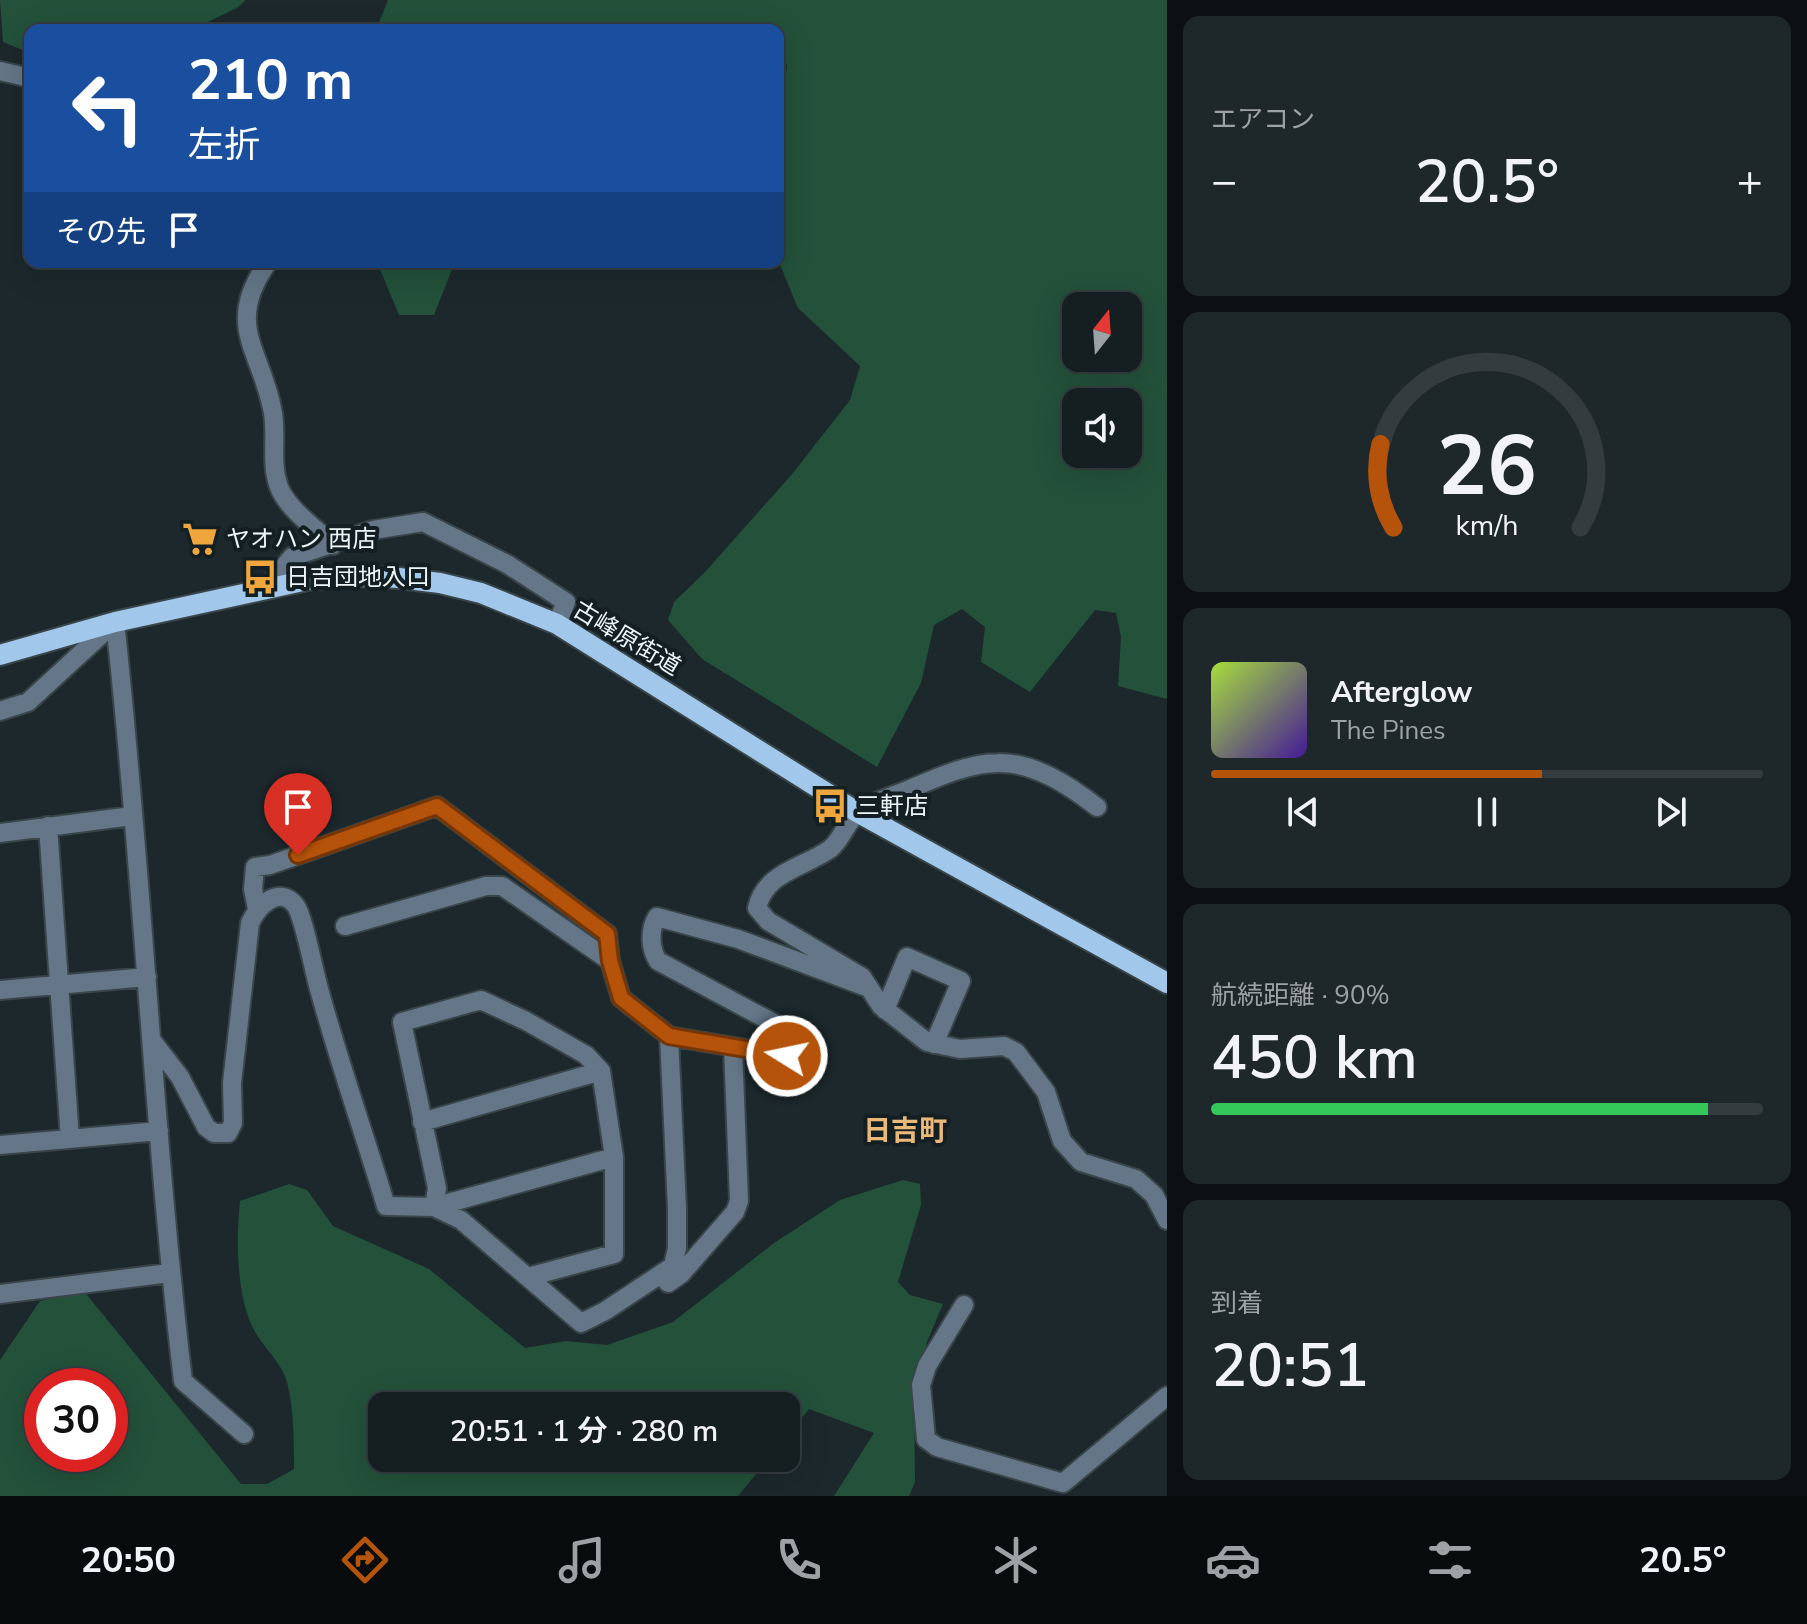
<!DOCTYPE html>
<html lang="ja">
<head>
<meta charset="utf-8">
<style>
  :root { --surface:#151e21; --page:#1e272a; --text:#f1f3f6; --muted:#9da2a5; --line:#343c3f; --accent:#b45309 }
  body { margin:0; font-family:"Nunito Sans","Noto Sans JP",sans-serif; background:var(--page); color:var(--text); height:100vh; display:flex; flex-direction:column; font-size:30px; white-space:nowrap }
  * { box-sizing:border-box; margin:0 }
  p { font-size:26px; color:var(--muted) }
  .icon { flex:none; width:44px; height:44px; fill:none; stroke:currentColor; stroke-width:2; stroke-linecap:round; stroke-linejoin:round }
  .map { position:relative; flex:1; overflow:hidden }
  .side { display:flex; flex-direction:column; gap:16px; padding:16px; background:#0c1012; width:640px }
  .side>* { flex:none }
  .top-card { position:absolute; left:24px; top:24px; width:760px; height:244px; border-radius:16px; box-shadow:0 8px 32px #0002,0 0 0 2px var(--line); background:#1a4fa0; color:#fff; overflow:hidden }
  .needle { width:52px; rotate:17deg }
  .buttons { position:absolute; left:1062px; top:292px; display:grid; gap:16px }
  .buttons a { display:grid; place-items:center; width:80px; height:80px; border-radius:16px; background:var(--surface); box-shadow:0 8px 32px #0002,0 0 0 2px var(--line); font-size:40px }
  .speed { position:absolute; left:24px; top:1368px; display:flex; gap:16px; font-size:40px; font-weight:700; text-align:center }
  .speed>* { display:grid; place-content:center; width:104px; height:104px; border-radius:50%; background:var(--surface); box-shadow:0 8px 32px #0002,0 0 0 2px var(--line); line-height:1 }
  .speed .limit { border:12px solid #d22; background:#fff; color:#111 }
  .pin { position:absolute; display:grid; place-items:center; width:68px; height:68px; color:#fff; margin:-82px -34px; border-radius:50% 50% 50% 0; rotate:-45deg; box-shadow:0 0 8px #0007 }
  .pin .icon { rotate:45deg }
  .me { position:absolute; width:88px; margin:-44px; rotate:280deg; stroke-linejoin:round; filter:drop-shadow(0 0 6px #0008) }
  .turn { display:flex; align-items:center; gap:28px; height:168px; padding:0 32px; font-size:36px }
  .turn .icon { width:104px; height:104px; stroke-width:2.5 }
  .turn b { display:block; font-size:56px; line-height:68px }
  .then { display:flex; align-items:center; height:76px; padding:0 32px; background:#0003; gap:16px; font-size:30px }
  .big { font-size:60px; font-weight:600; line-height:1.1 }
  .side .card { flex:1; display:flex; flex-direction:column; justify-content:center; gap:12px; min-width:0; padding:0 28px; border-radius:16px; background:var(--page) }
  .side .dial { align-items:center; gap:0 }
  .dial svg { height:208px; overflow:visible; fill:none; stroke:var(--line); stroke-width:7; stroke-linecap:round; text-anchor:middle }
  .dial text { fill:var(--text); stroke:none }
  .song { display:flex; align-items:center; gap:24px }
  .cover { width:96px; height:96px; border-radius:12px; background:linear-gradient(135deg,hsl(80 70% 55%),hsl(260 70% 35%)) }
  .played { height:8px; border-radius:4px; background:linear-gradient(90deg,var(--accent) 60%,var(--line) 60%) }
  .keys { display:flex; justify-content:space-around; direction:ltr }
  .heat { display:flex; justify-content:space-between; align-items:center; font-size:44px; direction:ltr }
  .charge { height:12px; border-radius:6px; background:linear-gradient(90deg,#34c759 90%,var(--line) 0) }
  .trip { position:absolute; left:368px; top:1392px; width:432px; height:80px; border-radius:16px; background:var(--surface); box-shadow:0 8px 32px #0002,0 0 0 2px var(--line); font-weight:600; line-height:80px; text-align:center }
  .tabs { display:flex; height:128px; justify-content:space-around; align-items:center; background:#080c0d; color:var(--muted) }
  .tabs .icon { width:56px; height:56px }
  .tabs .current { color:var(--accent) }
  .tabs b { font-size:36px; color:var(--text) }
  main { display:flex; flex:1; min-height:0 }
  .map>svg:first-child { display:block }
  .green { fill:#23513a; fill-rule:evenodd }
  .lines { fill:none; stroke-linecap:round; stroke-linejoin:round }
  .minor-casing { stroke:#394549; stroke-width:22 }
  .major-casing { stroke:#394549; stroke-width:24 }
  .minor { stroke:#647687; stroke-width:18 }
  .major { stroke:#a1c7eb; stroke-width:20 }
  .route-casing { stroke:#753606; stroke-width:20 }
  .route { stroke:#b45309; stroke-width:14 }
  .labels { text-anchor:middle; stroke-width:8; stroke-linejoin:round; paint-order:stroke }
  .poi-label { font-size:24px; fill:#eef6f8; stroke:#131f22; text-anchor:start }
  .street-label { font-size:24px; fill:#eef6f8; stroke:#131f22 }
  .quarter-label { font-size:28px; font-weight:bold; fill:#eab878; stroke:#131f22 }
</style>
</head>
<body>
<main>
<div class="map">
<svg width="1167" height="1496" viewBox="0 0 1167 1496">
  <rect width="100%" height="100%" fill="#1c282c"/>
  <!-- green -->
  <path class="green" d="M0,0H246L237,8L191,30H30V53L3,42Z
    M388,0H1167V699L1118,686L1121,637L1116,613L1095,610L1030,692L981,662L985,627L962,609L934,625L921,683L877,767L702,659L668,620L674,602L705,572L793,473L850,400L860,366L798,308L778,260V108L784,92L787,65L778,60V30H376ZM1076,306H1128V358H1076ZM1128,402V454H1076V402Z
    M377,262H455L434,315H399Z
    M903,1180L920,1184L921,1205L898,1282L910,1295L943,1304L927,1342L914,1389L915,1482L909,1496H834L874,1433L809,1409L786,1437V1406H382V1458H769L738,1496H0V1360L40,1301L83,1290L241,1484H267L294,1469C294,1440 294,1411 287,1382C282,1363 263,1347 254,1330C236,1296 236,1239 240,1201L289,1184L307,1190L333,1226L429,1269L525,1348L566,1341L607,1345L673,1322L774,1243L840,1200ZM42,1386H110V1454H42Z"/>
  <g class="lines">
    <!-- minor casing -->
    <g class="minor-casing">
      <path id="minor" d="M0,71L30,78
        M268,262C223,326 262,350 273,413C277,438 270,463 279,487C288,510 316,528 333,545
        M267,587L292,557L373,530L423,522L507,564L566,602L557,624
        M115,622C143,875 153,1129 183,1381L244,1434
        M0,711L28,702L115,622
        M1097,807C1070,786 1034,762 998,763C969,763 936,778 910,789C894,796 874,801 860,811C847,819 843,839 830,849C803,868 765,872 757,908L768,921L862,977L881,1006L927,1042L960,1049L1004,1046L1016,1052L1046,1092L1062,1141L1081,1162L1136,1179L1154,1195L1167,1220
        M48,826L70,1139
        M0,833L132,816
        M257,909L253,889L255,867L270,865L437,806L607,934L610,961L621,998L669,1036L787,1056H805L810,1051L809,1042L658,961C650,949 649,930 657,917L738,939L869,988
        M345,926L486,886H502L610,961
        M0,990L147,977
        M885,1010L907,957L961,981L934,1044
        M153,1042L180,1077L206,1127L214,1133H228L233,1123L232,1083L250,923C258,906 279,884 296,906C304,918 314,972 319,989C339,1062 364,1133 386,1206L434,1207L614,1157
        M422,1122L601,1071
        M0,1145L159,1131
        M434,1207L437,1188L402,1022L481,1000L526,1021L586,1055L601,1071L614,1157V1254L528,1277
        M434,1207L461,1220L581,1323L605,1311L673,1266L677,1248V1209L669,1036
        M668,1283L681,1274L735,1212L739,1201L733,1047
        M0,1294L170,1273
        M964,1305L927,1366L921,1385L926,1439L937,1447L1063,1483L1167,1396"/>
    </g>
    <!-- major casing -->
    <g class="major-casing">
      <path id="major" d="M0,655L115,622L312,579L358,576L399,578L440,583L481,593L557,624L857,812L1167,983"/>
    </g>
    <!-- minor -->
    <use href="#minor" class="minor"/>
    <!-- major -->
    <use href="#major" class="major"/>
  </g>
  <g class="lines">
    <!-- route casing -->
    <g class="route-casing">
      <path id="route" d="M298,855L437,806L607,934L610,961L621,998L669,1036L787,1056"/>
    </g>
    <!-- route -->
    <use href="#route" class="route"/>
  </g>
  <!-- icons -->
  <defs>
    <g id="supermarket-bare" transform="scale(2.76)"><path d="M-6-5.5h2.5l.6 2H6L4.5 2H-2.5L-4.4-4H-6ZM-1.5 3.2a1.3 1.3 0 1 0 .1 0ZM3 3.2a1.3 1.3 0 1 0 .1 0Z" fill="#efa73d" stroke="#131f22" stroke-width="2.5" paint-order="stroke"/></g>
    <g id="bus-bare" transform="scale(2.76)"><path d="M-5-6H5V4H4V6H2V4H-2V6H-4V4H-5ZM-3.5-4V0h7V-4ZM-3.5 1.2v1.5H-2V1.2ZM2 1.2v1.5H3.5V1.2Z" fill="#efa73d" stroke="#131f22" stroke-width="2.5" paint-order="stroke"/></g>
  </defs>
  <g fill-rule="evenodd">
    <use href="#supermarket-bare" x="200" y="539"/>
    <use href="#bus-bare" x="260" y="577"/>
    <use href="#bus-bare" x="830" y="806"/>
  </g>
  <g class="labels">
    <!-- poi labels -->
    <g class="poi-label">
      <text x="226" y="547">ヤオハン 西店</text>
      <text x="286" y="585">日吉団地入口</text>
      <text x="856" y="814">三軒店</text>
    </g>
    <!-- street labels -->
    <g class="street-label">
      <text transform="translate(627 638) rotate(31)" y="8">古峰原街道</text>
    </g>
    <!-- quarter labels -->
    <g class="quarter-label">
      <text x="905" y="1140">日吉町</text>
    </g>
  </g>
</svg>
<div class="buttons">
<a><svg class="needle" viewBox="-14 -14 28 28"><path d="M0-13l5 13h-10z" fill="#e53935"/><path d="M0 13l5-13h-10z" fill="#9da2a5"/></svg></a>
<a><svg class="icon" aria-label="sound" viewBox="0 0 24 24"><path d="M4 9h4l5-4v14l-5-4H4zM17 9q2 3 0 6"/></svg></a>
</div>
<div class="speed"><div class="limit">30</div></div>
<div class="pin" style="left:298px;top:855px;background:#d93025"><svg class="icon" aria-label="arrive" viewBox="0 0 24 24"><path d="M6 21V4h12l-3 4 3 4H6"/></svg></div>
<svg class="me" style="left:787px;top:1056px" viewBox="-20 -20 40 40"><circle r="17" fill="#b45309" stroke="#fff" stroke-width="3"/><path d="M0-11L8 9 0 5-8 9z" fill="#fff"/></svg>
<div class="trip">20:51 · 1 分 · 280 m</div>
<div class="top-card">
<div class="turn"><svg class="icon" aria-label="left" viewBox="0 0 24 24"><path d="M17 20v-9H6M10 6l-5 5 5 5"/></svg><div><b>210 m</b>左折</div></div>
<div class="then">その先<svg class="icon" aria-label="arrive" viewBox="0 0 24 24"><path d="M6 21V4h12l-3 4 3 4H6"/></svg></div>
</div>
</div>
<section class="side">
<div class="card"><p>エアコン</p>
<div class="heat"><a>−</a><b class="big">20.5°</b><a>+</a></div>
</div>
<div class="card dial"><svg viewBox="0 0 100 80">
<path d="M14 69A42 42 0 1 1 86 69"/>
<path d="M14 69A42 42 0 0 1 9 37" stroke="#b45309"/>
<text x="50" y="56" font-size="32" font-weight="700">26</text>
<text x="50" y="72" font-size="11">km/h</text>
</svg></div>
<div class="card">
<div class="song"><i class="cover"></i><div><b>Afterglow</b><p>The Pines</p></div></div>
<div class="played"></div>
<div class="keys"><svg class="icon" aria-label="previous" viewBox="0 0 24 24"><path d="M18 5L8 12l10 7zM5 5v14"/></svg><svg class="icon" aria-label="pause" viewBox="0 0 24 24"><path d="M8 5v14M16 5v14"/></svg><svg class="icon" aria-label="next" viewBox="0 0 24 24"><path d="M6 5l10 7-10 7zM19 5v14"/></svg></div>
</div>
<div class="card"><p>航続距離 · 90%</p><b class="big">450 km</b><div class="charge"></div></div>
<div class="card"><p>到着</p><b class="big">20:51</b></div>
</section>
</main>
<nav class="tabs">
<b>20:50</b>
<svg class="icon current" aria-label="directions" viewBox="0 0 24 24"><path d="M12 3l9 9-9 9-9-9zM9 14v-3h6M13 9l2 2-2 2"/></svg>
<svg class="icon" aria-label="music" viewBox="0 0 24 24"><path d="M9 18V5l10-2v13"/><circle cx="6" cy="18" r="3"/><circle cx="16" cy="16" r="3"/></svg>
<svg class="icon" aria-label="phone" viewBox="0 0 24 24"><path d="M5 4h4l2 5-3 2q2 4 5 5l2-3 5 2v4C11 20 4 13 5 4z"/></svg>
<svg class="icon" aria-label="climate" viewBox="0 0 24 24"><path d="M12 3v18M4 7l16 10M4 17L20 7"/></svg>
<svg class="icon" aria-label="car" viewBox="0 0 24 24"><path d="M5 17H2v-5l4-1 3-4h7l3 4 3 1v5h-3M9 17h6M6 11h13"/><circle cx="7" cy="17" r="2"/><circle cx="17" cy="17" r="2"/></svg>
<svg class="icon" aria-label="filters" viewBox="0 0 24 24"><path d="M4 7h16M4 17h16"/><circle cx="9" cy="7" r="2"/><circle cx="15" cy="17" r="2"/></svg>
<b>20.5°</b>
</nav>
</body>
</html>
